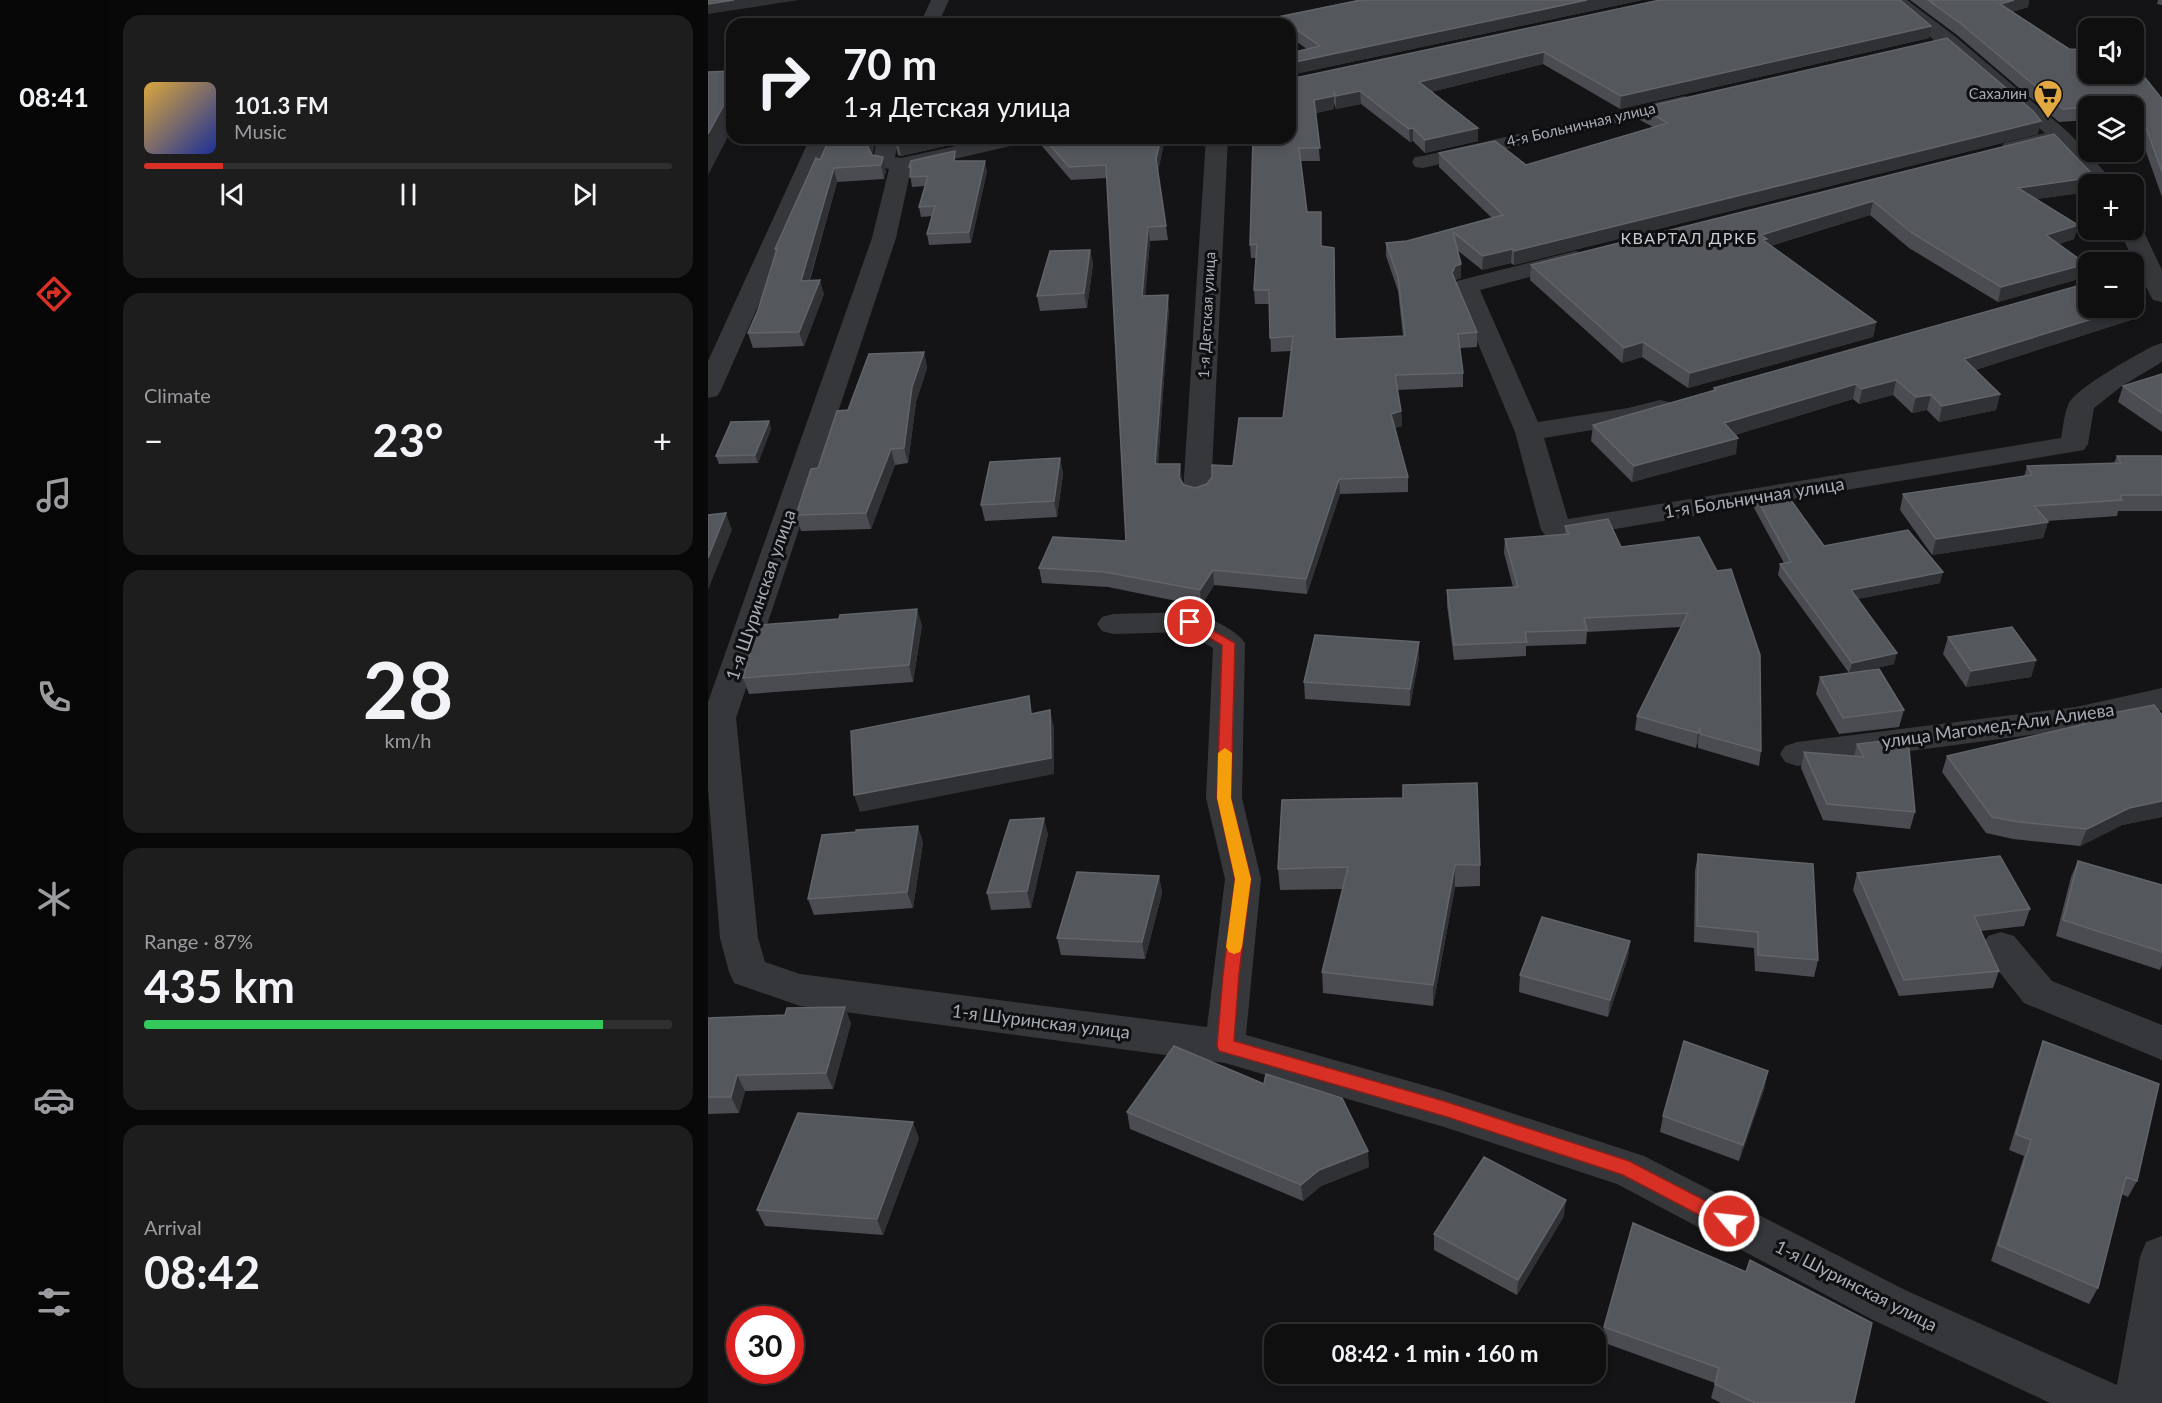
<!DOCTYPE html>
<html lang="en">
<head>
<meta charset="utf-8">
<style>
  :root { --surface:#0f0f10; --page:#1d1d1e; --text:#f1f3f6; --muted:#9b9c9f; --line:#2f2f30; --accent:#d93025 }
  body { margin:0; font-family:Lato,sans-serif; background:var(--page); color:var(--text); height:100vh; display:flex; flex-direction:column; font-size:22px; white-space:nowrap }
  * { box-sizing:border-box; margin:0 }
  p { font-size:20px; color:var(--muted) }
  .icon { flex:none; width:33px; height:33px; fill:none; stroke:currentColor; stroke-width:2; stroke-linecap:round; stroke-linejoin:round }
  .map { position:relative; flex:1; overflow:hidden }
  .sheet { display:flex; flex-direction:column; gap:15px; padding:15px; background:#080809; width:600px }
  .sheet>* { flex:none }
  .guide { position:absolute; left:18px; top:18px; width:570px; height:126px; border-radius:18px; box-shadow:0 3px 9px #0003,0 0 0 2px var(--line); background:#0f0f10; color:var(--text); overflow:hidden }
  .tools { position:absolute; left:1370px; top:18px; display:grid; gap:12px }
  .tools a { display:grid; place-items:center; width:66px; height:66px; border-radius:12px; background:var(--surface); box-shadow:0 3px 9px #0003,0 0 0 2px var(--line); font-size:30px }
  .speed { position:absolute; left:18px; top:1306px; display:flex; gap:12px; font-size:30px; font-weight:700; text-align:center }
  .speed>* { display:grid; place-content:center; width:78px; height:78px; border-radius:50%; background:var(--surface); box-shadow:0 3px 9px #0003,0 0 0 2px var(--line); line-height:1 }
  .speed .limit { border:9px solid #d22; background:#fff; color:#111 }
  .pin { position:absolute; display:grid; place-items:center; width:51px; height:51px; color:#fff; margin:-26px; border:3px solid #fff; border-radius:50%; box-shadow:0 2px 6px #0007 }
  .me { position:absolute; width:66px; margin:-33px; rotate:298deg; stroke-linejoin:round; filter:drop-shadow(0 0 4px #0008) }
  .turn { display:flex; align-items:center; gap:21px; height:126px; padding:0 18px; font-size:27px }
  .turn .icon { width:78px; height:78px; stroke-width:2.5 }
  .turn b { display:block; font-size:42px; line-height:51px }
  .big { font-size:45px; font-weight:700; line-height:1.1 }
  .sheet .tile { flex:1; display:flex; flex-direction:column; justify-content:center; gap:9px; min-width:0; padding:0 21px; border-radius:18px; background:var(--page) }
  .sheet .dial { align-items:center; gap:0 }
  .dial b { font-size:78px; line-height:1 }
  .song { display:flex; align-items:center; gap:18px }
  .cover { width:72px; height:72px; border-radius:9px; background:linear-gradient(135deg,hsl(40 70% 55%),hsl(230 70% 35%)) }
  .played { height:6px; border-radius:3px; background:linear-gradient(90deg,var(--accent) 15%,var(--line) 15%) }
  .keys { display:flex; justify-content:space-around; direction:ltr }
  .heat { display:flex; justify-content:space-between; align-items:center; font-size:33px; direction:ltr }
  .charge { height:9px; border-radius:4px; background:linear-gradient(90deg,#34c759 87%,var(--line) 0) }
  .trip { position:absolute; left:556px; top:1324px; width:342px; height:60px; border-radius:18px; background:var(--surface); box-shadow:0 3px 9px #0003,0 0 0 2px var(--line); font-weight:700; line-height:60px; text-align:center }
  main { display:flex; flex:1; min-height:0 }
  .dock { display:flex; flex-direction:column; width:108px; justify-content:space-around; align-items:center; background:#060606; color:var(--muted) }
  .dock .icon { width:42px; height:42px }
  .dock .current { color:var(--accent) }
  .dock b { font-size:27px; color:var(--text) }
  .map>svg:first-child { display:block }
  .lines { fill:none; stroke-linecap:round; stroke-linejoin:round }
  .minor { fill:#36373b; fill-rule:evenodd }
  .wall { fill:#4a4c51 }
  .shaded-wall { fill:#303135 }
  .building { fill:#54575b; stroke:#616469; stroke-width:1.5 }
  .route { fill:#d93025; stroke:#8d1f18; stroke-width:1.5 }
  .slow { fill:#f59e0b }
  .labels { text-anchor:middle; stroke-width:6; stroke-linejoin:round; paint-order:stroke }
  .far-poi-label { font-size:15px; fill:#a7acb5; stroke:#0f0f11; text-anchor:end }
  .far-street-label { font-size:15px; fill:#a7acb5; stroke:#0f0f11 }
  .far-neighbourhood-label { font-size:16px; letter-spacing:1.5px; fill:#c8cbd1; stroke:#0f0f11 }
  .street-label { font-size:18px; fill:#a7acb5; stroke:#0f0f11 }
</style>
</head>
<body>
<main>
<nav class="dock">
<b>08:41</b>
<svg class="icon current" aria-label="directions" viewBox="0 0 24 24"><path d="M12 3l9 9-9 9-9-9zM9 14v-3h6M13 9l2 2-2 2"/></svg>
<svg class="icon" aria-label="music" viewBox="0 0 24 24"><path d="M9 18V5l10-2v13"/><circle cx="6" cy="18" r="3"/><circle cx="16" cy="16" r="3"/></svg>
<svg class="icon" aria-label="phone" viewBox="0 0 24 24"><path d="M5 4h4l2 5-3 2q2 4 5 5l2-3 5 2v4C11 20 4 13 5 4z"/></svg>
<svg class="icon" aria-label="climate" viewBox="0 0 24 24"><path d="M12 3v18M4 7l16 10M4 17L20 7"/></svg>
<svg class="icon" aria-label="car" viewBox="0 0 24 24"><path d="M5 17H2v-5l4-1 3-4h7l3 4 3 1v5h-3M9 17h6M6 11h13"/><circle cx="7" cy="17" r="2"/><circle cx="17" cy="17" r="2"/></svg>
<svg class="icon" aria-label="filters" viewBox="0 0 24 24"><path d="M4 7h16M4 17h16"/><circle cx="9" cy="7" r="2"/><circle cx="15" cy="17" r="2"/></svg>
</nav>
<section class="sheet">
<div class="tile">
<div class="song"><i class="cover"></i><div><b>101.3 FM</b><p>Music</p></div></div>
<div class="played"></div>
<div class="keys"><svg class="icon" aria-label="previous" viewBox="0 0 24 24"><path d="M18 5L8 12l10 7zM5 5v14"/></svg><svg class="icon" aria-label="pause" viewBox="0 0 24 24"><path d="M8 5v14M16 5v14"/></svg><svg class="icon" aria-label="next" viewBox="0 0 24 24"><path d="M6 5l10 7-10 7zM19 5v14"/></svg></div>
</div>
<div class="tile"><p>Climate</p>
<div class="heat"><a>−</a><b class="big">23°</b><a>+</a></div>
</div>
<div class="tile dial"><b>28</b><p>km/h</p></div>
<div class="tile"><p>Range · 87%</p><b class="big">435 km</b><div class="charge"></div></div>
<div class="tile"><p>Arrival</p><b class="big">08:42</b></div>
</section>
<div class="map">
<svg width="1454" height="1403" viewBox="0 0 1454 1403">
  <rect width="100%" height="100%" fill="#141416"/>
  <g class="lines">
    <!-- minor -->
    <path class="minor" d="M223,0H241L230,24H212Z
      M649,0H684L681,4L675,5L582,25L553,24L555,20Z
      M1178,0H1199L1248,37L1360,132L1408,184H1385L1348,143L1304,154L1296,153L1293,148L1296,143L1337,133Z
      M976,96L983,98L986,102L983,106L715,168L707,167L704,162L707,157L715,156Z
      M102,138H124L13,390L9,396L0,398V361Z
      M169,138H191L187,157L193,158L285,138H324L320,142L203,169L188,238L28,718L50,938L57,962L92,974L499,1027L517,879L498,798L505,648L477,632L405,634L394,631L389,624L394,617L405,614L482,612C499,617 527,628 537,643L534,798L553,879L538,1035L736,1091L936,1156L1197,1290L1409,1385L1432,1257L1438,1242L1454,1236V1403H1342L1165,1320L909,1184L736,1127L517,1063L92,1006L26,983L21,972L12,938L0,789V702L164,238L181,169L168,166L165,161Z
      M498,138H520L503,492L499,498L489,501L479,498L475,492Z
      M1425,224L1431,225L1435,230L1454,270V302L1445,300L1442,295L1411,230H1425Z
      M867,251L875,253L879,258L875,263L772,290L830,422L920,408L952,400L961,402L965,408L961,414L920,424L836,438L860,519L1353,438C1355,428 1356,415 1360,405C1367,388 1427,356 1445,346L1454,343V362L1414,386L1386,408L1380,444L1376,450L848,539L838,536L833,530L807,432L746,286L749,281Z
      M1454,688V710L1368,729L1089,766L1077,762L1072,754L1077,746L1089,742L1368,707Z
      M1293,932L1306,936L1344,981L1454,1025V1060L1316,1003L1280,958L1274,947L1280,936Z"/>
  </g>
  <!-- wall -->
  <path class="wall" d="M653,0H934L582,75L599,49L582,37V24H570V17Z
    M952,0L1221,38L912,109L835,64L723,92L770,128V141L717,153L705,141L702,142L653,104L628,109L626,103V109L608,113L612,161H592L599,212L613,225V246L627,261V339L695,336L690,291L678,256V243L699,241L784,218L731,167V153L818,165L945,127L932,120L933,108L1330,134L806,265L803,263L774,270L749,250L753,278L747,280L769,332V347L752,348L755,373V387L689,390L693,411L694,426L687,428L700,477V492L632,494L599,594L506,585L493,606L400,587L334,583L331,568L418,541L399,178L363,180L327,138H457L450,171L460,240L442,241L437,296L461,309L450,464L474,481L476,485L487,488L499,484L525,466L575,418L583,351L563,352L561,304H547L546,290L548,258H543L542,245L582,79Z
    M1202,0H1321L1320,7L1304,12L1361,49L1454,99V197L1431,132L1425,133V106H1380V120L1351,122L1249,35Z
    M1450,0H1454V5L1449,4Z
    M1346,134L1387,177L1385,184H1380V192L1328,199L1370,225L1366,239L1350,244L1374,278L1290,302L1201,248L1162,215L1062,246L1168,322L1165,337L980,388L934,357L914,363L822,280L823,265Z
    M122,138H168L164,155L178,171L176,179L129,182L102,280L116,294L96,346L45,348L40,333L50,310L68,253L67,249Z
    M187,142L250,143L193,156L190,155Z
    M249,161L279,171L263,243L221,245L219,234L224,216L213,217L211,207L217,186L204,187L201,167Z
    M382,250L385,264L379,308L332,311L329,296Z
    M1429,318L1267,370L1292,394L1288,410L1231,422L1219,410L1204,413L1185,395L1151,404L1145,399L1027,435L1028,454L924,482L883,441L885,425L1005,390L1006,388Z
    M216,352L219,368L208,402L200,463L187,465L163,529L93,531L88,515L110,468L140,410Z
    M1454,374V432L1410,402L1415,386Z
    M61,421L63,429L50,463L11,464L8,456Z
    M1409,456H1454V511H1410L1409,516L1339,521L1340,522L1335,538L1224,555L1192,510L1195,494L1316,477L1319,466L1406,463Z
    M352,458L355,474L349,517L277,521L273,505Z
    M1048,497L1116,546L1232,583L1149,599L1186,664L1149,672L1196,710L1191,727L1131,734L1108,694L1112,677L1141,673L1070,575L1072,564L1076,563L1046,508Z
    M857,526L913,547L991,537L1053,751L1051,766L990,748V742L988,748L927,730L929,716L973,627L879,632L878,644L818,646V656L746,660L739,605V590L805,587L796,553L797,539L857,534Z
    M214,625L205,682L41,694L35,678Z
    M1240,637L1328,660L1323,677L1258,687L1235,654Z
    M711,658L702,706L597,699L596,682Z
    M1454,715V817L1414,825L1372,846L1305,839L1278,833L1234,772L1239,756L1370,726L1373,719Z
    M1149,744L1207,812L1202,829L1115,820L1093,768L1096,752L1146,756Z
    M340,834L323,908L283,910L279,893Z
    M215,842L205,908L106,915L100,899Z
    M990,854L1110,960L1106,977L1047,971L1046,948L986,942L987,871Z
    M1370,861L1454,885V965L1452,970L1348,936L1363,877Z
    M772,865V886L747,887L725,1006L615,993L614,972L635,889L572,890L570,869Z
    M1149,873L1322,909L1316,926L1273,931L1291,971L1285,988L1191,996L1145,890Z
    M451,876L454,893L437,959L353,955L349,938Z
    M922,941L920,957L900,1017L811,992L812,975Z
    M0,1018L143,1023L125,1089L37,1091L31,1113L0,1114Z
    M1335,1041L1429,1181L1420,1197L1413,1194L1390,1288L1381,1304L1283,1261L1316,1156L1301,1150L1329,1058Z
    M1057,1087L1031,1161L952,1132L955,1116Z
    M419,1112L661,1167L613,1186L595,1201L422,1129Z
    M211,1138L175,1235L57,1226L49,1210Z
    M856,1216L809,1295L726,1250V1234Z
    M896,1327L1146,1403H1013L1003,1398L1007,1383L894,1342Z"/>
  <!-- shaded-wall -->
  <path class="shaded-wall" d="M26,0H91L0,14V4Z
    M879,0H934L582,75V63Z
    M1306,0H1321L1320,7L1290,16L1292,4Z
    M1223,26L1221,38L912,109L913,96Z
    M836,52L835,64L711,95V82Z
    M24,90V129L0,175V134Z
    M626,91V109L607,113L606,100Z
    M652,91L653,104L628,109V96Z
    M1333,121L1330,134L806,265V251Z
    M705,128V141L702,142L701,129Z
    M770,128V141L717,153V140Z
    M162,138H168L163,161L160,147Z
    M209,138H251L250,143L193,156L190,142Z
    M453,138H457L450,172L448,159Z
    M175,157L178,171L176,179L173,165Z
    M277,161L279,171L263,243L261,232Z
    M126,168L129,182L97,295L93,281Z
    M1387,177L1385,184H1380V192L1307,202L1310,188Z
    M1165,201L1162,215L1058,247L1053,235Z
    M1370,225L1366,239L1334,250L1338,235Z
    M440,227L442,241L436,310L434,296Z
    M804,249L803,263L774,270L775,256Z
    M382,250L385,264L379,308L376,293Z
    M753,264V278L747,280L744,273L747,266Z
    M1378,264L1374,278L1290,302L1293,287Z
    M112,280L116,294L96,346L91,332Z
    M460,295L461,309L449,479L447,464Z
    M1434,303L1429,318L1252,375L1256,359L1419,308H1425V306Z
    M1168,322L1165,337L980,388L982,373Z
    M935,342L934,357L914,363L916,348Z
    M216,352L219,368L208,402L200,463L196,448L204,387Z
    M1188,380L1185,395L1151,404L1154,389Z
    M1148,384L1145,399L1014,439L1016,423Z
    M1292,394L1288,410L1231,422L1234,406Z
    M1223,395L1219,410L1204,413L1208,397Z
    M693,411L694,426L683,429V414Z
    M61,421L63,429L50,463L47,455Z
    M1030,438L1028,454L924,482L926,466Z
    M183,449L187,465L163,529L158,513Z
    M352,458L355,474L349,517L346,501Z
    M472,464L474,479L473,493L471,478Z
    M631,479L632,494L599,594L598,579Z
    M18,513L24,530L0,590V558Z
    M1340,522L1335,538L1224,555L1228,539Z
    M505,570L506,585L493,606L492,590Z
    M1235,572L1232,583L1140,601L1143,590Z
    M209,609L214,625L205,682L201,665Z
    M711,642V658L702,706V689Z
    M1189,653L1186,664L1141,674L1144,663Z
    M1328,660L1323,677L1258,687L1263,671Z
    M342,710L346,727V774L152,812L146,795Z
    M992,728L990,742L988,748L990,733Z
    M1454,801V817L1414,825L1372,846L1379,829L1421,808Z
    M336,818L340,834L323,908L319,891Z
    M210,826L215,842L205,908L199,892Z
    M747,865V887L725,1006V985Z
    M451,876L454,893L437,959L434,942Z
    M922,941L920,957L900,1017L902,1000Z
    M137,1007L143,1023L125,1089L118,1073Z
    M1060,1071L1057,1087L1031,1161L1035,1145Z
    M29,1075L37,1091L31,1113L23,1097Z
    M205,1122L211,1138L175,1235L169,1219Z
    M660,1151L661,1167L613,1186L595,1201L593,1185L611,1170Z
    M858,1200L856,1216L809,1295L810,1280Z"/>
  <!-- building -->
  <path class="building" d="M0,0H26L0,4Z
    M653,0H879L582,63V53L612,46L582,25V24H580L570,17Z
    M952,0H1192L1223,26L913,96L836,52L711,82L770,128L717,140L705,128L701,129L652,91L628,96L626,91V96L606,100L612,148H591L599,212H613V246L626,248L627,339L697,336L690,277L678,243L699,241L795,215L731,153L787,141L818,165L960,123L933,108L1239,38L1325,111L1333,121L806,251L804,249L775,256L745,232L753,264L747,266L744,273L769,332L750,334L755,373L687,375L693,411L683,414L700,477L631,479L598,579L505,570L492,590L397,572L331,568L345,537L418,541L398,165L361,167L336,138H453L448,159L458,226L440,227L434,296L460,295L447,464H472L471,478L476,485L487,488L499,484L504,477V465L525,466L531,418H575L585,336L562,338L561,290H546L549,244L542,245L545,138H582V79Z
    M1220,0H1306L1292,4L1361,49L1380,50V74H1425V63L1454,99V172L1435,119L1425,120V106H1380V107L1355,109L1252,23Z
    M24,71V90L0,134V72Z
    M1346,134L1387,177L1310,188L1370,225L1338,235L1378,264L1293,287L1204,233L1165,201L1053,235L1059,239L1055,240L1168,322L982,373L935,342L916,348L823,265Z
    M122,138H162L160,147L164,155L175,157L173,165L126,168L93,281L112,280L91,332L40,333L50,310L69,249H67L108,158L112,160Z
    M187,138H209L190,142H187Z
    M247,151L246,161H277L261,232L219,234L227,206L211,207L220,176L202,177L203,167H201L203,161Z
    M382,250L376,293L329,296L342,251Z
    M1380,283V308H1419L1256,359L1292,394L1234,406L1223,395L1208,397L1188,380L1154,389L1148,384L1016,423L1030,438L926,466L885,425L1008,390L1006,388Z
    M1425,297L1434,303L1425,306Z
    M216,352L204,387L196,448L183,449L158,513L88,515L103,469L110,468L129,411L140,410L161,354Z
    M1454,374V413L1415,386Z
    M61,421L47,455L8,456L23,422Z
    M1409,456H1454V495H1412L1414,500L1326,506L1340,522L1228,539L1195,494L1324,475L1319,466L1413,463Z
    M352,458L346,501L273,505L282,462Z
    M1077,492L1116,546L1200,530L1235,572L1143,590L1189,653L1144,663L1072,564L1083,562L1048,497Z
    M18,513L0,558V515Z
    M900,519L913,547L991,537L1009,571L1023,569L1052,655L1053,751L992,734V728L990,733L929,716L980,613L876,618L879,630L817,632L819,642L746,645L739,590L810,587L797,539L861,534L857,526Z
    M209,609L201,665L35,678L50,625L131,619L132,615Z
    M1304,627L1328,660L1263,671L1240,637Z
    M607,635L711,642L702,689L596,682Z
    M1171,669L1196,710L1135,718L1112,677Z
    M321,696L323,714L342,710L343,758L146,795L143,731Z
    M1446,705L1454,715V801L1421,808L1379,829L1311,822L1284,817L1239,756L1377,724L1373,719Z
    M1200,738L1207,812L1119,804L1096,752L1156,757L1149,744Z
    M769,783L772,865H747L725,985L614,972L640,867L570,869L574,800L695,798V785Z
    M336,818L319,891L279,893L302,820Z
    M210,826L199,892L100,899L114,835L148,832V830Z
    M990,854L1105,864L1110,960L1050,955V932L989,926Z
    M1292,856L1322,909L1266,916L1291,971L1196,980L1149,873Z
    M1370,861L1454,885V952L1355,920Z
    M369,872L451,876L434,942L349,938Z
    M834,917L922,941L902,1000L812,975Z
    M137,1007L118,1073L29,1075L23,1097H0V1018L77,1015L79,1008Z
    M976,1041L1060,1071L1035,1145L955,1116Z
    M1335,1041L1451,1084L1429,1181L1418,1177L1390,1288L1290,1245L1323,1140L1308,1134Z
    M466,1046L556,1084L558,1074L634,1098L660,1151L611,1170L593,1185L419,1112Z
    M90,1113L205,1122L169,1219L49,1210Z
    M776,1157L858,1200L810,1280L726,1234Z
    M925,1223L1038,1272L1042,1260L1164,1323L1146,1403H1047L1007,1384L1011,1368L896,1327Z"/>
  <!-- route -->
  <path class="route" d="M482,618L527,643L523,798L543,879L531,974L526,1041L736,1101L921,1161L1027,1216L1030,1221L1027,1227L1021,1230L1014,1227L915,1175L736,1116L511,1051L509,1046L515,974L527,879L509,798L514,645L478,625L476,622Z"/>
  <!-- slow -->
  <path class="slow" d="M517,748L524,753L523,798L543,879L534,947L532,952L526,954L521,952L518,947L527,879L509,798L510,753Z"/>
  <!-- icons -->
  <defs>
    <g id="supermarket-pin" transform="scale(1.5)"><path d="M0 17L-7.5 6A9.5 9.5 0 1 1 7.5 6Z" fill="#e2a841" stroke="#0f0f11"/><path d="M-6-5.5h2.5l.6 2H6L4.5 2H-2.5L-4.4-4H-6ZM-1.5 3.2a1.3 1.3 0 1 0 .1 0ZM3 3.2a1.3 1.3 0 1 0 .1 0Z" fill="#111"/></g>
  </defs>
  <g fill-rule="evenodd">
    <use href="#supermarket-pin" x="1340" y="94"/>
  </g>
  <g class="labels">
    <!-- far-poi labels -->
    <g class="far-poi-label">
      <text x="1319" y="99">Сахалин</text>
    </g>
    <!-- far-street labels -->
    <g class="far-street-label">
      <text transform="translate(873 125) rotate(-13)" y="5">4-я Больничная улица</text>
      <text transform="translate(499 315) rotate(-87)" y="5">1-я Детская улица</text>
    </g>
    <!-- far-neighbourhood labels -->
    <g class="far-neighbourhood-label">
      <text x="981" y="244">КВАРТАЛ ДРКБ</text>
    </g>
    <!-- street labels -->
    <g class="street-label">
      <text transform="translate(1046 498) rotate(-9)" y="6">1-я Больничная улица</text>
      <text transform="translate(53 595) rotate(-71)" y="6">1-я Шуринская улица</text>
      <text transform="translate(1290 726) rotate(-8)" y="6">улица Магомед-Али Алиева</text>
      <text transform="translate(333 1022) rotate(7)" y="6">1-я Шуринская улица</text>
      <text transform="translate(1148 1286) rotate(27)" y="6">1-я Шуринская улица</text>
    </g>
  </g>
</svg>
<div class="tools">
<a><svg class="icon" aria-label="sound" viewBox="0 0 24 24"><path d="M4 9h4l5-4v14l-5-4H4zM17 9q2 3 0 6"/></svg></a>
<a><svg class="icon" aria-label="layers" viewBox="0 0 24 24"><path d="M12 4l9 5-9 5-9-5zM3 14l9 5 9-5"/></svg></a>
<a>+</a>
<a>−</a>
</div>
<div class="speed"><div class="limit">30</div></div>
<div class="pin" style="left:482px;top:622px;background:#d93025"><svg class="icon" aria-label="arrive" viewBox="0 0 24 24"><path d="M6 21V4h12l-3 4 3 4H6"/></svg></div>
<svg class="me" style="left:1021px;top:1221px" viewBox="-20 -20 40 40"><circle r="17" fill="#d93025" stroke="#fff" stroke-width="3"/><path d="M0-11L8 9 0 5-8 9z" fill="#fff"/></svg>
<div class="trip">08:42 · 1 min · 160 m</div>
<div class="guide">
<div class="turn"><svg class="icon" aria-label="right" viewBox="0 0 24 24"><path d="M7 20v-9h11M14 6l5 5-5 5"/></svg><div><b>70 m</b>1-я Детская улица</div></div>
</div>
</div>
</main>
</body>
</html>
